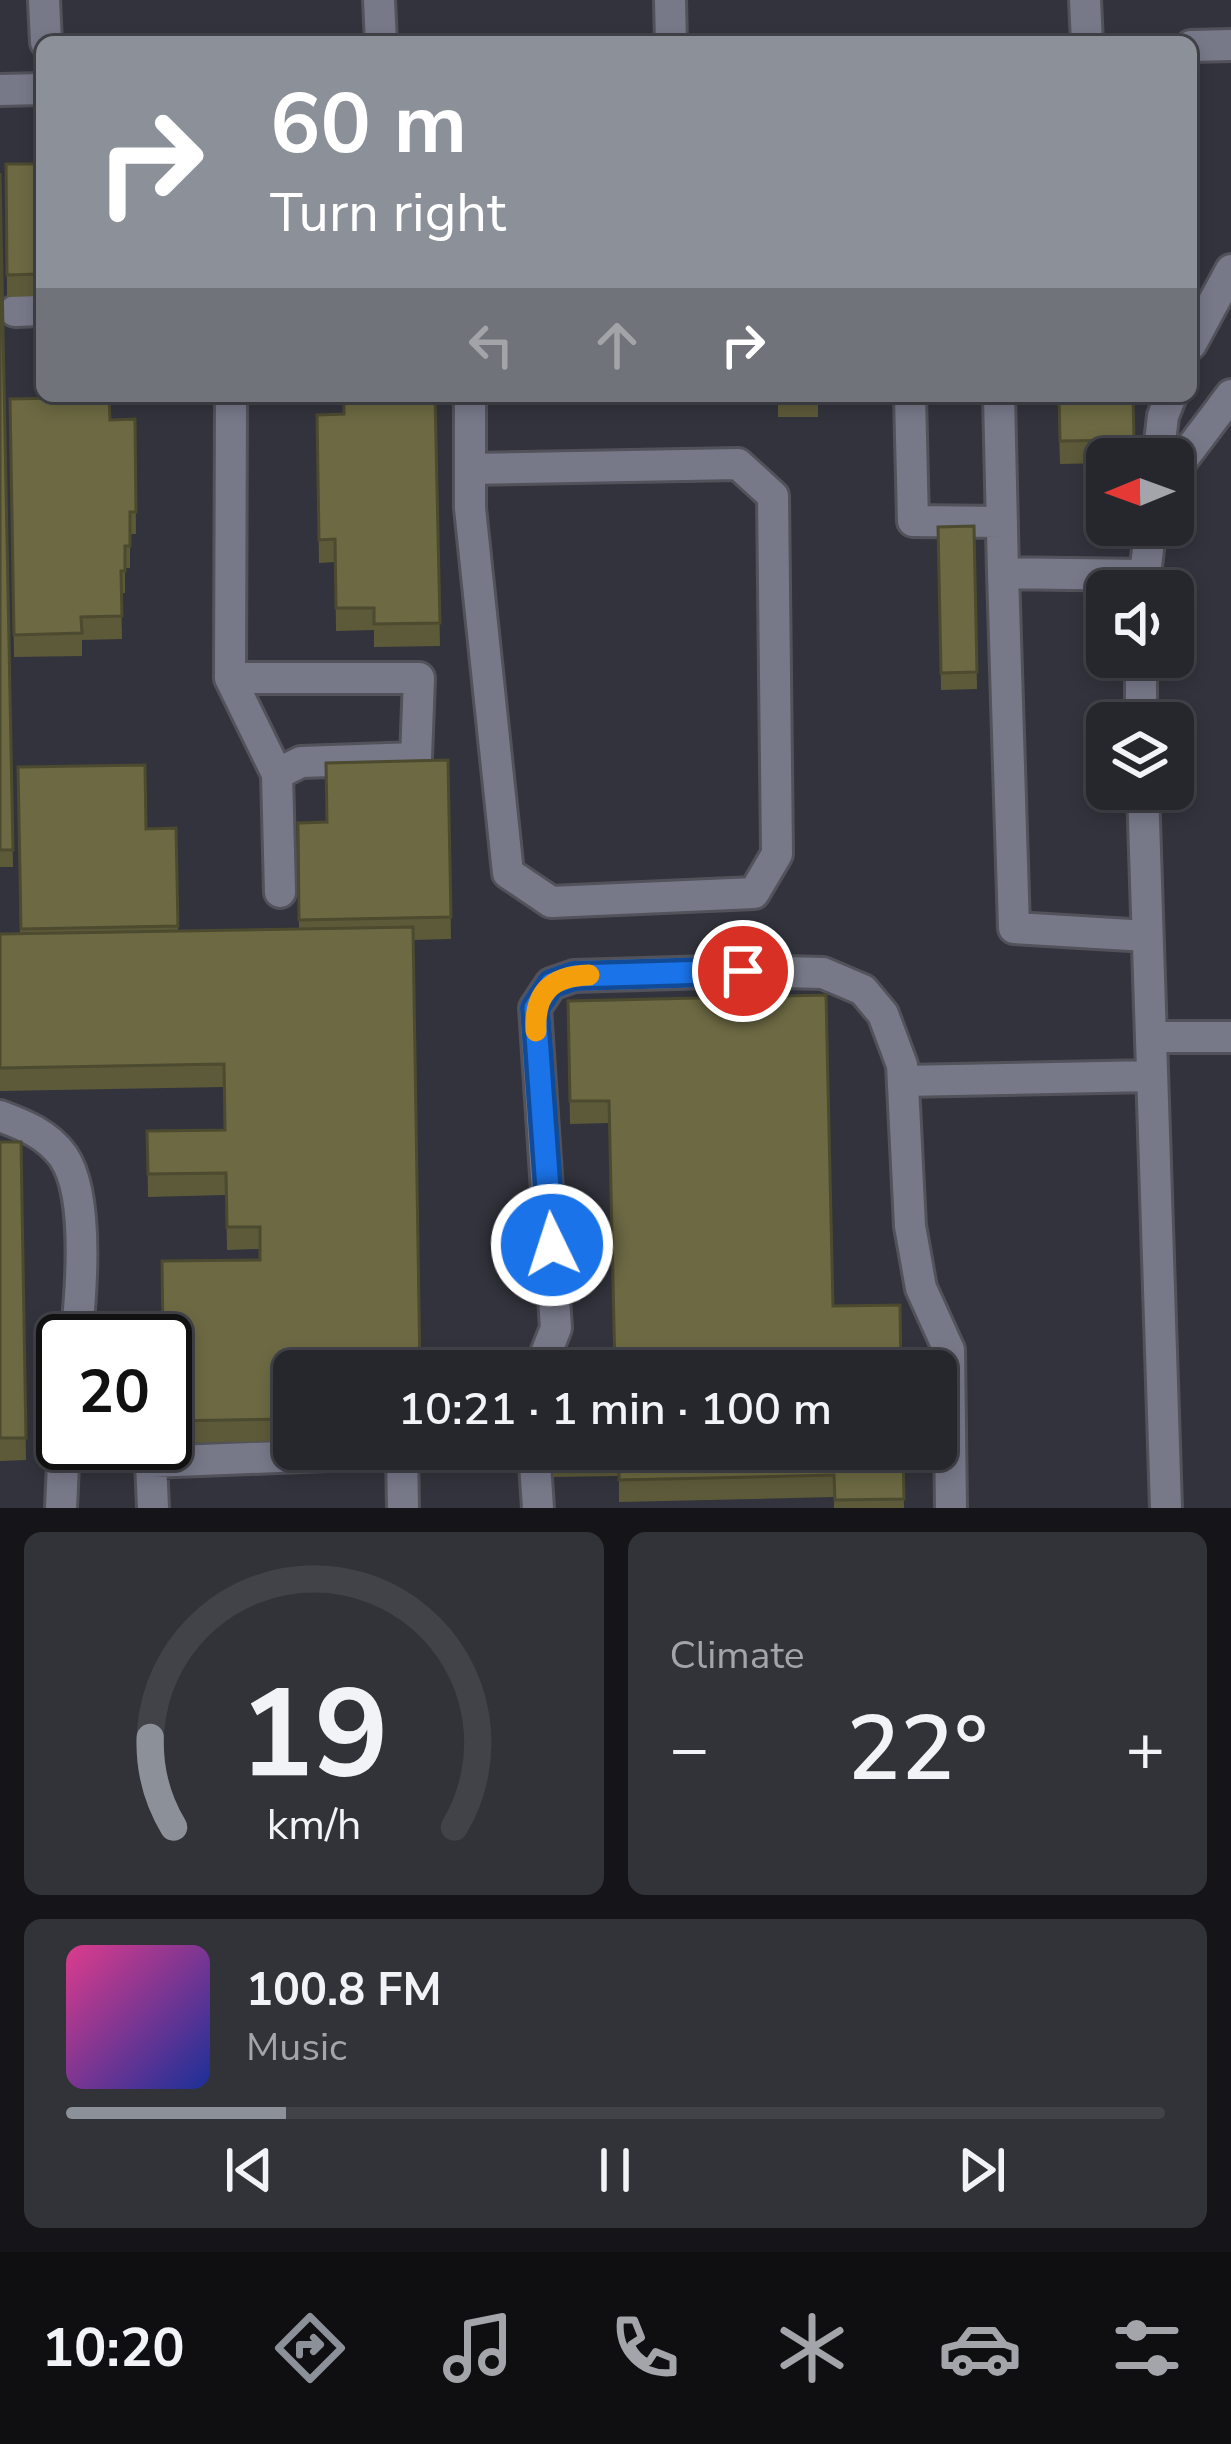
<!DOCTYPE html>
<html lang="en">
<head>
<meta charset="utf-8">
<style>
  :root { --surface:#26262d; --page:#323239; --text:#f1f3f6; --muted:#a4a5aa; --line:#424349; --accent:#8c9099 }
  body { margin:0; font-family:"Nunito Sans",sans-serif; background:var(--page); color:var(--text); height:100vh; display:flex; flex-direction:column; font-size:45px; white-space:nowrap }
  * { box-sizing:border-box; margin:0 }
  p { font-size:39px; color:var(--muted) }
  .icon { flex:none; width:66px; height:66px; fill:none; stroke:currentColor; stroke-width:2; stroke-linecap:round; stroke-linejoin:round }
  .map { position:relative; height:1508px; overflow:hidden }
  .details { display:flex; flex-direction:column; gap:24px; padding:24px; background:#151519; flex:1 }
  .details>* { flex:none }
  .banner { position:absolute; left:36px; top:36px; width:1161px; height:366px; border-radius:18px; box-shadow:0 6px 18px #0003,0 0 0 3px var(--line); background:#8c9099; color:#fff; overflow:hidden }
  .needle { width:78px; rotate:269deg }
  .tools { position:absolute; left:1086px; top:438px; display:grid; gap:24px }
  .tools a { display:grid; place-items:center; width:108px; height:108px; border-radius:18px; background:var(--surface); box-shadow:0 6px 18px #0003,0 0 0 3px var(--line); font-size:60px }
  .speed { position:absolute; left:36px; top:1314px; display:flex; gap:24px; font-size:60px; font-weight:700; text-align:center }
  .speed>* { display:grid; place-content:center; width:156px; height:156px; border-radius:50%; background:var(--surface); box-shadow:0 6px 18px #0003,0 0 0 3px var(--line); line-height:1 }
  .speed .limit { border:6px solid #111; border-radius:18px; background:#fff; color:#111 }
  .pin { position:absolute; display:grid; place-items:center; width:102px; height:102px; color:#fff; margin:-51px; border:6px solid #fff; border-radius:50%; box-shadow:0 3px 12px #0007 }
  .me { position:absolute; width:132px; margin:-66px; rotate:356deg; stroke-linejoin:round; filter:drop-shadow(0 0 9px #0008) }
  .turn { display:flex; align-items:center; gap:42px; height:252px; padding:0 36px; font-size:54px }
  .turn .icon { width:156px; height:156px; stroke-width:2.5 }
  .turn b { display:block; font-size:84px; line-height:102px }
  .lanes { display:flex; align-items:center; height:114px; padding:0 36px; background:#0003; justify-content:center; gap:60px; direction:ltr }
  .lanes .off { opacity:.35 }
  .big { font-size:90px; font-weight:600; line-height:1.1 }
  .details .card { flex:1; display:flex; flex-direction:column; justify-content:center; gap:18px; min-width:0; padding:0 42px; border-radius:18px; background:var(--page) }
  .details .dial { align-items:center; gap:0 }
  .dial svg { height:312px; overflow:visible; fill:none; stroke:var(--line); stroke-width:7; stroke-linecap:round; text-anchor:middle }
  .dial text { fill:var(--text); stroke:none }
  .song { display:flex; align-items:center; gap:36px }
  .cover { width:144px; height:144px; border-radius:18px; background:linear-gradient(135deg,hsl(330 70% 55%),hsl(230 70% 35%)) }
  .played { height:12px; border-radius:6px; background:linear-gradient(90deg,var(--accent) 20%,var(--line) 20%) }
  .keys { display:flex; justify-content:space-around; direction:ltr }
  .heat { display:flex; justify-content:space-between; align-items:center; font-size:66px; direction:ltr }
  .details .tiles { flex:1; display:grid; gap:24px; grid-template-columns:1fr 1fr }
  .card:last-child { grid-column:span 2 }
  .trip { position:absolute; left:273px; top:1350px; width:684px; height:120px; border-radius:18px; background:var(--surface); box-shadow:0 6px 18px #0003,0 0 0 3px var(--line); font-weight:600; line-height:120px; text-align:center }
  .dock { display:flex; height:192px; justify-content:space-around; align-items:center; background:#0f0f12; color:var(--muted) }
  .dock .icon { width:84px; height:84px }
  .dock .current { color:var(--accent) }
  .dock b { font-size:54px; color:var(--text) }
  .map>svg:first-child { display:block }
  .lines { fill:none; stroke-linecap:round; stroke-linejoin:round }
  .minor-casing { stroke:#51525a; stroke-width:36 }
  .minor { stroke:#777989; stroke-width:30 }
  .wall { fill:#5d5a3a }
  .building { fill:#6c6943; stroke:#4c4a2f; stroke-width:3 }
  .route-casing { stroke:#114b97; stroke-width:30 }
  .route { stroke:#1a73e8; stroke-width:21 }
  .slow { stroke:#f59e0b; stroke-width:21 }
</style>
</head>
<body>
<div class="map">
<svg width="1231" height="1508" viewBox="0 0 1231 1508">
  <rect width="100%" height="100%" fill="#32333c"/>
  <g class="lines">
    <!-- minor casing -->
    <g class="minor-casing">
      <path id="minor" d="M44,0L46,42
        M379,0L381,42
        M670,0L671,42
        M1085,0L1087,42
        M1191,46L1231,45
        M0,90L42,89
        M15,311L42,310
        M1191,344L1231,270
        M231,396L230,678L277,774
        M470,396V508L508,873L551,902L754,893L777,854L773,496L738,464L470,469
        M910,396L913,521L1002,522
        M999,396L1003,573L1145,575
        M1158,459L1163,416L1171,396
        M1173,472L1231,395
        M1003,573L1014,928L1147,936
        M1143,591L1151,525
        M1141,657V723
        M230,678H419L416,758L301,762L277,774L280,892
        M1143,789L1166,1508
        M1151,1037H1231
        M904,1081L1152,1076
        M0,1116C24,1125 47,1134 63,1156C90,1194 81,1295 76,1341
        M539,1371L556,1328L535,1008L551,984L574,976L743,971L823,973L863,990L883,1014L902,1065L910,1226L921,1288L949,1350L951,1508
        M534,1449L538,1508
        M61,1508L64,1443
        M153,1508L151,1462L402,1452L403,1508"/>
    </g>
    <!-- minor -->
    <use href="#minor" class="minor"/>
  </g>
  <!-- wall -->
  <path class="wall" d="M6,164H42V296L7,297Z
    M0,173L13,867H0Z
    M435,396L440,646L374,647V630L336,631L335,562L319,563L317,415L344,414Z
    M778,396H818V417H778Z
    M1058,396H1133L1134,459H1107V463L1060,464Z
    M10,399L110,420L135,419L136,534H130V568H125V593H121L122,639L82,640V656L14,657Z
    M974,526L977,689L941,690L938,527Z
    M448,760L451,939L413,940L294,1371V1441L164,1443L165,1341L260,1260V1249L227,1250L226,1195L148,1197L147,1131L224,1130V1087L0,1091V934H20L18,767L146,829L176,828L178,931L299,929L298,823L327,822Z
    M568,1001L833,1306L609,1123L570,1124Z
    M0,1142H21L26,1460L0,1461Z
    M552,1449H903L904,1508H834V1497L619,1502V1476L553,1477Z"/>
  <!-- building -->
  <path class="building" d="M6,164H42V274L7,275Z
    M0,173L13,850H0Z
    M344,396H435L440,623L374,624V608H336L335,539L319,540L317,415L344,414Z
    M778,396H818V399L778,400Z
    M1059,396H1133L1134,440L1060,441Z
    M109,397L110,420L135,419L136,512H130V546H125V571H121L122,616L81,617L82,633L14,635L10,399Z
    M974,526L977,672L941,673L938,527Z
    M448,760L451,917L299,920L298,823L327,822L326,763Z
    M145,765L146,829L176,828L178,926L21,929L18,767Z
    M413,927L420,1371H294V1419L165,1421V1341H163L162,1261L260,1260V1227H227L226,1173L148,1174L147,1131L225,1130L224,1064L0,1068V934Z
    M826,995L833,1306L900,1305L901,1371H615L609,1101H570L568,1001Z
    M0,1142H21L26,1438H0Z
    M552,1449H903L904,1499L835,1500L834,1475L619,1480V1453L553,1455Z"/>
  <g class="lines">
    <!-- route casing -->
    <g class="route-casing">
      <path id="route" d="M552,1245L535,1008L551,984L574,976L743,971"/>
    </g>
    <!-- route -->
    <use href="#route" class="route"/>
    <!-- slow -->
    <path class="slow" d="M536,1031C534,993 551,976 589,975"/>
  </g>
</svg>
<div class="tools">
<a><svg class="needle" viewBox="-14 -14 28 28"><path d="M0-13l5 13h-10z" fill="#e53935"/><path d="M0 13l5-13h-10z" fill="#a4a5aa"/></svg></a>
<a><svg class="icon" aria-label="sound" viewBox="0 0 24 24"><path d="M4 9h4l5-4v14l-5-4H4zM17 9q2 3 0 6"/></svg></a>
<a><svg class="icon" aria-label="layers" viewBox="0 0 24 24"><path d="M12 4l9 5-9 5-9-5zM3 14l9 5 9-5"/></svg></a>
</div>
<div class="speed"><div class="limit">20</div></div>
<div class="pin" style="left:743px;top:971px;background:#d93025"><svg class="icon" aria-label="arrive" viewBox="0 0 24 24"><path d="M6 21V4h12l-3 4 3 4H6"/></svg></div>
<svg class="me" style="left:552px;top:1245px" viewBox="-20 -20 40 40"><circle r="17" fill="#1a73e8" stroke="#fff" stroke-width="3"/><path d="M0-11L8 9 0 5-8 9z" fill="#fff"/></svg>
<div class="trip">10:21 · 1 min · 100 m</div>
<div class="banner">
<div class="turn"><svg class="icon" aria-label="right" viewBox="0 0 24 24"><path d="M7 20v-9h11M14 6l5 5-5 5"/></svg><div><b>60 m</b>Turn right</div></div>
<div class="lanes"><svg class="icon off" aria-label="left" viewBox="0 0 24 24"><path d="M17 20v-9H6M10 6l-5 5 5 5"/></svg><svg class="icon off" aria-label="ahead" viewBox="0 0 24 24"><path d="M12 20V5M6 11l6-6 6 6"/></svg><svg class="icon" aria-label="right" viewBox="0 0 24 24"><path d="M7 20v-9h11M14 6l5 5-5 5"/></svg></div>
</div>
</div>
<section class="details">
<div class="tiles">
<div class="card dial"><svg viewBox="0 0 100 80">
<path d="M14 69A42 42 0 1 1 86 69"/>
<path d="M14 69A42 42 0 0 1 8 46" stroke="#8c9099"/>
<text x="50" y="56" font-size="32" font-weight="700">19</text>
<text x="50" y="72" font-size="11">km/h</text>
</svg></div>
<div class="card"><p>Climate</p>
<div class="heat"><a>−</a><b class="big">22°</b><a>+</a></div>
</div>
<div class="card">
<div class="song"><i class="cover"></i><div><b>100.8 FM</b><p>Music</p></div></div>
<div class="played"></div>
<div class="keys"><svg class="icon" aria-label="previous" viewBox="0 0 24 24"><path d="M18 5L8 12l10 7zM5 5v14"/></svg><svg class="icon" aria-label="pause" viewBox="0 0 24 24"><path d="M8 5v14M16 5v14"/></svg><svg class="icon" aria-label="next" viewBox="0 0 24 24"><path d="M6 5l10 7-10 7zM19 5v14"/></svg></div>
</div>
</div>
</section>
<nav class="dock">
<b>10:20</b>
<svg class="icon current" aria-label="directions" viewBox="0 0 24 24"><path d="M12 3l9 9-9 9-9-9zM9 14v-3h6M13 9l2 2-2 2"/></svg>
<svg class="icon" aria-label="music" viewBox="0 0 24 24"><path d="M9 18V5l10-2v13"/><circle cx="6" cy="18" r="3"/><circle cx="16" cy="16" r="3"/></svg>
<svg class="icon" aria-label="phone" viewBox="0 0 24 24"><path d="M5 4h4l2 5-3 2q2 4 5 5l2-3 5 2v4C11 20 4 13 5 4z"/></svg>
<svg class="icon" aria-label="climate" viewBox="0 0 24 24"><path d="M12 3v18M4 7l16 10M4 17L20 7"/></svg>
<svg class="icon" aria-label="car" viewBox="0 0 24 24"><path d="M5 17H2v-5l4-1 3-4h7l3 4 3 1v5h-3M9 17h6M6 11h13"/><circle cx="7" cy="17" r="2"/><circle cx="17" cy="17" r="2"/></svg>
<svg class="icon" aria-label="filters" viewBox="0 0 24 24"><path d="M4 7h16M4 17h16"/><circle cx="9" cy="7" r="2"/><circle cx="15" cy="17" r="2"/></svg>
</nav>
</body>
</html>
